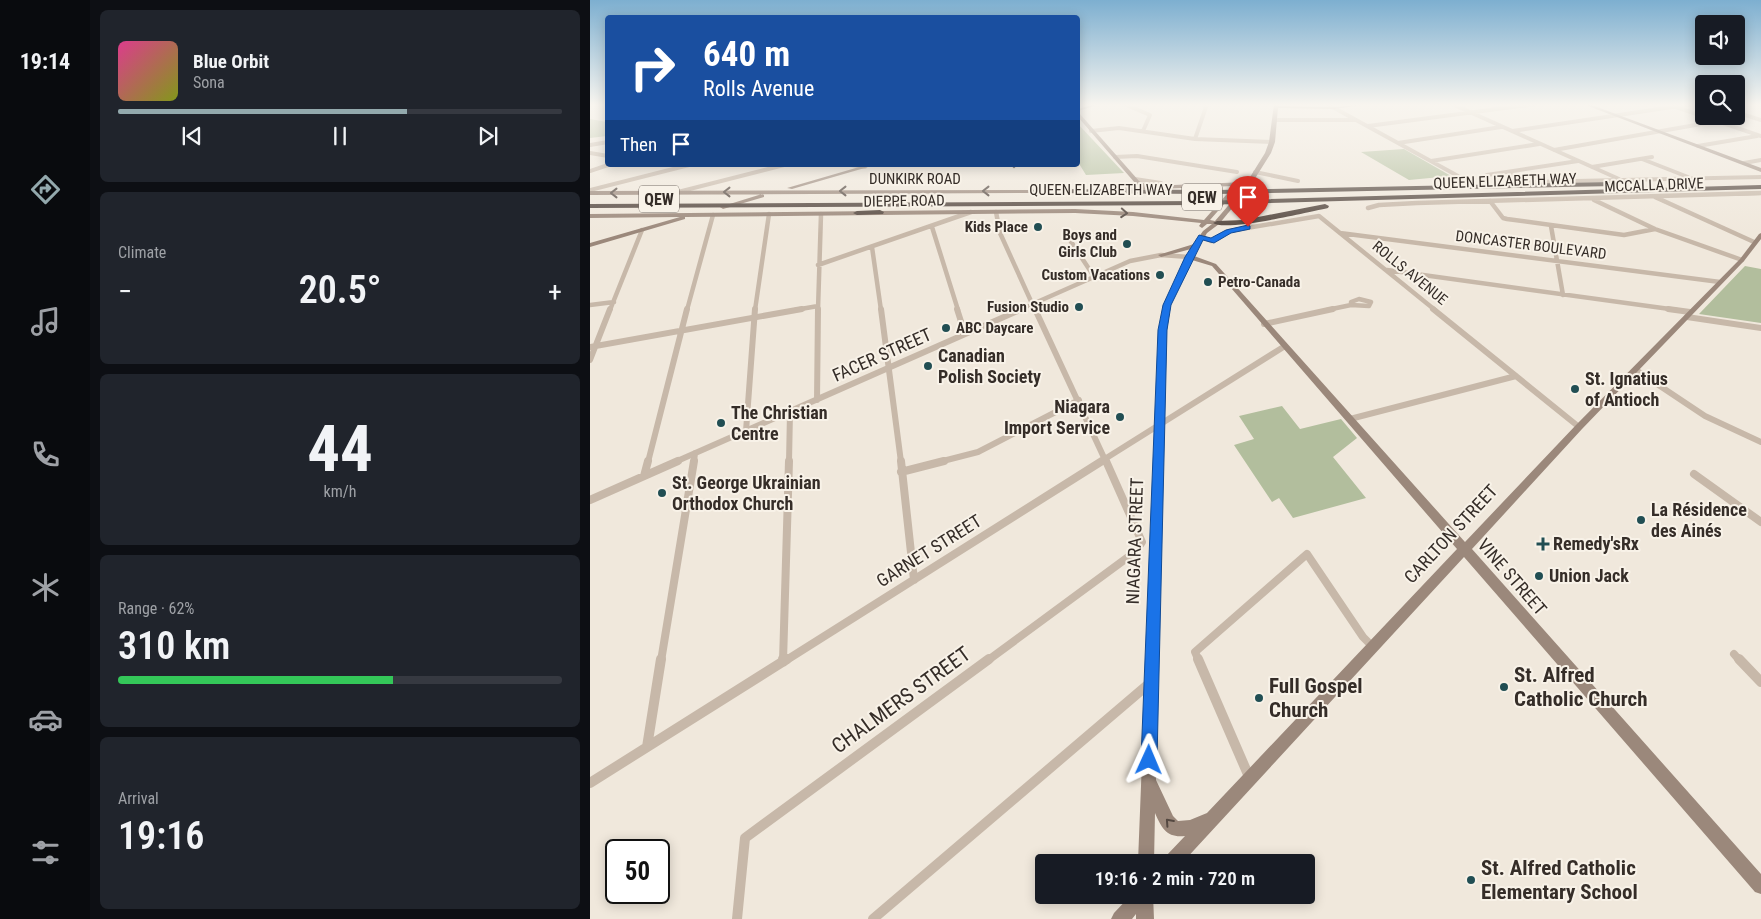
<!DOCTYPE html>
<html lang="en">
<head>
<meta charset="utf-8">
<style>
  :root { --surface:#171b24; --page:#20242c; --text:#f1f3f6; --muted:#9ea1a6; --line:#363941; --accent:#93a9ad }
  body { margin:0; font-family:"Roboto Condensed",sans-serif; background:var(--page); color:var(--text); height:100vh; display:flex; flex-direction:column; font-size:19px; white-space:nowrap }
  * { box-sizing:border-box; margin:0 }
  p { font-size:16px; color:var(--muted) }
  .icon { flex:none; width:28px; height:28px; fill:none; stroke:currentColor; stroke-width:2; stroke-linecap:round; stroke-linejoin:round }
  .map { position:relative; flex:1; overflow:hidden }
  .details { display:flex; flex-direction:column; gap:10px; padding:10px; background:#0d0f14; width:500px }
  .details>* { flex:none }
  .banner { position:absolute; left:15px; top:15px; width:475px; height:152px; border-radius:5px; box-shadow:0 2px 12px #0003; background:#1a4fa0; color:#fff; overflow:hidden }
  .tools { position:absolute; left:1105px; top:15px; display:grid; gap:10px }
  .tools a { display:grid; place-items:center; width:50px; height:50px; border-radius:5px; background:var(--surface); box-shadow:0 2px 12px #0003; font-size:25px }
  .speed { position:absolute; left:15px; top:839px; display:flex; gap:10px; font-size:25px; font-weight:700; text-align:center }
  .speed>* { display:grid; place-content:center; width:65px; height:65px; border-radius:50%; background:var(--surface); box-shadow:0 2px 12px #0003; line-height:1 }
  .speed .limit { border:2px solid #111; border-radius:8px; background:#fff; color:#111 }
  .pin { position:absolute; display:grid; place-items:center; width:42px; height:42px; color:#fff; margin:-51px -21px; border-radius:50% 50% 50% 0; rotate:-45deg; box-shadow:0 0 5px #0007 }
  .pin .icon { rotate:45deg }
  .me { position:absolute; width:55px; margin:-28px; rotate:1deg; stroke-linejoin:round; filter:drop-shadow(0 0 4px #0008) }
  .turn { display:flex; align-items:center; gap:18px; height:105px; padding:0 15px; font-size:22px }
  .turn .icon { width:65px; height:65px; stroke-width:2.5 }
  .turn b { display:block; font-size:35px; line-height:42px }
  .then { display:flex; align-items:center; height:48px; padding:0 15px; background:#0003; gap:10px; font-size:19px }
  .big { font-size:38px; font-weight:600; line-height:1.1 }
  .details .widget { flex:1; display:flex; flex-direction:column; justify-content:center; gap:8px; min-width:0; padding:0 18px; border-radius:8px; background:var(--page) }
  .details .dial { align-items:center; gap:0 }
  .dial b { font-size:65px; line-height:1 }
  .song { display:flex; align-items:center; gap:15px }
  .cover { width:60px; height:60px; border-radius:8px; background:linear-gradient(135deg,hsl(330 70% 55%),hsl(70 70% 35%)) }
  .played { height:5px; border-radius:2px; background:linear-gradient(90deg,var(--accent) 65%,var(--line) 65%) }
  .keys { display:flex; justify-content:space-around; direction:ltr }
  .heat { display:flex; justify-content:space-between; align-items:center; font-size:28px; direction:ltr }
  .charge { height:8px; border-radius:4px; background:linear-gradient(90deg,#34c759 62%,var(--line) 0) }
  .trip { position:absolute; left:445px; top:854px; width:280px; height:50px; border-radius:5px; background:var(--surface); box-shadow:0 2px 12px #0003; font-weight:600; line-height:50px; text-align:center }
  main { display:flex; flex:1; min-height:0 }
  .tab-bar { display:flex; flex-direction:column; width:90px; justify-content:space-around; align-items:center; background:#090b0e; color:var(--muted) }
  .tab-bar .icon { width:35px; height:35px }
  .tab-bar .current { color:var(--accent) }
  .tab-bar b { font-size:22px; color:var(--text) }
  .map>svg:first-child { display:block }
  .green { fill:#b2be9d }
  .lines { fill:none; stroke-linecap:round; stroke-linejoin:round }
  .street-far4 { stroke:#c7b8a9; stroke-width:4 }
  .street-far3 { stroke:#c7b8a9; stroke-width:4.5 }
  .street-far2 { stroke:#c7b8a9; stroke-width:6 }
  .street-far1 { stroke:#c7b8a9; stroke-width:8 }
  .street { stroke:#c7b8a9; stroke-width:10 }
  .secondary { fill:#9b887b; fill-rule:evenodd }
  .highway { fill:#554840; fill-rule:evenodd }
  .rail-casing { stroke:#352d28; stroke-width:2.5 }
  .rail { stroke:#f8f2e8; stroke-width:1; stroke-dasharray:4; stroke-linecap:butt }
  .oneway { stroke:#544841 }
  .route { fill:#1a73e8; stroke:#114b97 }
  .poi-dot { fill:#214e53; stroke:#f8f2e8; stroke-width:2 }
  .labels { text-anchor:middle; stroke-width:4; stroke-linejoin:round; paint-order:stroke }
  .far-street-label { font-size:15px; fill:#352d28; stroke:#f8f2e8 }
  .far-poi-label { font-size:15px; font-weight:bold; fill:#352d28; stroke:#f8f2e8; text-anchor:end }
  .shield { fill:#f8f2e8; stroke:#706862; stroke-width:1 }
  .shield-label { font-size:16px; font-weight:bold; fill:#352d28 }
  .street-label { font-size:18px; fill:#352d28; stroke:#f8f2e8 }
  .poi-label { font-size:18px; font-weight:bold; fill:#352d28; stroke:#f8f2e8; text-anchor:start }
  .near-poi-label { font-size:21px; font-weight:bold; fill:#352d28; stroke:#f8f2e8; text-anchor:start }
  .near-street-label { font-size:21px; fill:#352d28; stroke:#f8f2e8 }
</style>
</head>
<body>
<main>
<nav class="tab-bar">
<b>19:14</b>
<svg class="icon current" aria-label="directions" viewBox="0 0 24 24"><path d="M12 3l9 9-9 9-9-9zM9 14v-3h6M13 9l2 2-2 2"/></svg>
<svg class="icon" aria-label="music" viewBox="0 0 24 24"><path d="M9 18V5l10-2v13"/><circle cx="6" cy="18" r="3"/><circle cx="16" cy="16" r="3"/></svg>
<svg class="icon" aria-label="phone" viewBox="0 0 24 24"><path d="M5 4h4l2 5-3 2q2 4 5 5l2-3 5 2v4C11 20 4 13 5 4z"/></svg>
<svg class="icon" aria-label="climate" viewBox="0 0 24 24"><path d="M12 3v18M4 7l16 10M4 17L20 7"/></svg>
<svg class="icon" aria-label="car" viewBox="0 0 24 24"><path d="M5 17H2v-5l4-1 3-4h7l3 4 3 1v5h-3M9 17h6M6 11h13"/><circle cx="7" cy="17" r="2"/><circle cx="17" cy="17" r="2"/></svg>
<svg class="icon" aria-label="filters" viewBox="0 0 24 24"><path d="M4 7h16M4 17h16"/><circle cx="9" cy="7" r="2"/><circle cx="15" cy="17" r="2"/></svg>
</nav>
<section class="details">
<div class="widget">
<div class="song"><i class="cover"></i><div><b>Blue Orbit</b><p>Sona</p></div></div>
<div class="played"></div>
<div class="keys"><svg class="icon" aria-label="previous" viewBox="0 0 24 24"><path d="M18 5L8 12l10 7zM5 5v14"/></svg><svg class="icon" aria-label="pause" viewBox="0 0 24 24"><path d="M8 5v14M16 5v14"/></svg><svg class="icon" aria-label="next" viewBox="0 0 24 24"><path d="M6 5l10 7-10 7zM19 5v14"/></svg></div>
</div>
<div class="widget"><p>Climate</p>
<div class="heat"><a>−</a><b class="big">20.5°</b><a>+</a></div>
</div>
<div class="widget dial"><b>44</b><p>km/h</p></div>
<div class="widget"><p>Range · 62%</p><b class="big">310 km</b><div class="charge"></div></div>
<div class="widget"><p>Arrival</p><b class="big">19:16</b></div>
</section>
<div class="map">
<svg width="1171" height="919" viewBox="0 0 1171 919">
  <rect width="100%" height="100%" fill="#f0e8dc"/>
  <!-- green -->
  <path class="green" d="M0,119L17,122V136L0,138Z
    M488,124L534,173L496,175L488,162Z
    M814,149L861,176L819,180L771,152Z
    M1155,266L1171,269V323L1109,314Z
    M692,406L710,429L751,419L767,438L743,457L776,498L703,518L689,498L682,502L644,445L664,439L649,416Z"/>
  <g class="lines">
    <!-- street-far4 -->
    <path class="street-far4" d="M534,104L560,115L553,131
      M737,104L868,176L869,180
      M862,104L1029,179
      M1168,104L1171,105
      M1086,107L1171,136
      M1146,112L1171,120
      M685,120H765
      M778,126L946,104
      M501,131L529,128L605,139L682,142
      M922,131L1102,104
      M605,139L617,104
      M808,143L911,127
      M0,145L18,142
      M1108,146L1167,136
      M964,150L1128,121
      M0,153L18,156
      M525,157L547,156L647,172
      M1052,159L1098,177
      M841,161L949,144
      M1154,163L1171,160
      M261,165L275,167
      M1002,167L1062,157
      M0,171L18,165
      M665,172L708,181
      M917,172L939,182L1171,177
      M897,175L988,161
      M545,179L571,183
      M0,190L99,165
      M84,193L194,165
      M1147,194L1171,193"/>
    <!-- street-far3 -->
    <path class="street-far3" d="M84,193L86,192
      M1065,197L1164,242
      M1004,200L1065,229L1152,260
      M900,201L913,218L917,219L1034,235L1065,229
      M778,208L789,205L827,203L1171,193
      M406,212L410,233L445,310
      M961,226L973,295
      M342,227L368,310
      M474,231L505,278
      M750,233L1130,282
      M612,237L621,241L639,231L729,216L845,310
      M282,247L291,310
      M228,265L381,212
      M797,270L1087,310
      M769,299L781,302L779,306L761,305V302Z
      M0,305L24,302
      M20,310L52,230
      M97,310L123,215
      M165,310L179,214
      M205,310L228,306
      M228,310L231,214
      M429,310L540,261L571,255L599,257
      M737,310L761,305"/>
    <!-- street-far2 -->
    <path class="street-far2" d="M291,309L311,462
      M367,309L375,334
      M445,309L516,462
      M843,309L989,427
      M1078,309L1100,312
      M1097,317L1171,328
      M674,324L743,309
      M0,347L212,309
      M0,360L20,309
      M1046,370L1115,416L1171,442
      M227,400L228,309
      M760,419L926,376
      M156,431L165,309
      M58,462L97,309
      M85,462L432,309
      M104,462L105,453
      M199,462L200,412
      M349,462L388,452L489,400
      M510,462L695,346"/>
    <!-- street-far1 -->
    <path class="street-far1" d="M311,461L324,580
      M311,472L354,461
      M1104,474L1171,522
      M54,476L58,461
      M0,500L88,461
      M1144,654L1150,661
      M71,661L104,461
      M193,661L199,461
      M195,661L512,461
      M397,661L545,552L552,542L516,461
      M609,661L605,652L717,554L773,637L783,647"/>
    <!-- street -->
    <path class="street" d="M608,659L660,779
      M1149,659L1171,682
      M193,662V659
      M57,747L71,659
      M0,783L197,659
      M147,919L155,838L399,659
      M283,919L561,682"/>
    <!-- secondary -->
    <path class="secondary" d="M505,104H511L488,111V109Z
      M684,104H688V106L744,107L780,104L744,109L688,108L685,142L681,153L659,188L629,224L617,233L604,256L626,264L875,542L986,425L1150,259L1169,234L1171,233V239L1154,261L992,429L882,549L1171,874V894L1165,892L874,557L593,862H574L576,856L595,836C577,838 572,829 565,813L564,862H548L569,330L573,305L601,249L571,257L568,255L604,244L613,231L622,224H617L612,228L609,226L611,223L543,216L485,213L95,217V219L0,247V243L90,217L0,218V214L485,209L543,212L614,220L644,186L513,191V189L515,188L551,187L545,183L488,117V114H490L549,181L559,186L657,182L675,153L679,142ZM650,186H655L625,221L620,220ZM602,260L622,266L867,549L617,813L600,820L588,821L583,816L566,780L577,330L581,305Z
      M993,104H999L1171,168V172Z
      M276,165H285L202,189L197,188Z
      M455,190L456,191L453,193L0,195V191Z
      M172,194L174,195V197L133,209L130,207Z
      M541,895H563L564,919H546V914L542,919H521L524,913Z"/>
    <!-- highway -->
    <path class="highway" d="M1022,182L1026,184L1025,186L627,194L445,193L441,191L445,189L627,190Z
      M1171,185V189L609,205L0,208V204L609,201Z
      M735,204L739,206L738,208C719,212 635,232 623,223L627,221L653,220Z
      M290,210L294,212L293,214L267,215L263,213L267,211Z"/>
    <!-- rail casing -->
    <g class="rail-casing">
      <path id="rail" d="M423,165L424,167"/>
    </g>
    <!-- rail -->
    <use href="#rail" class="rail"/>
  </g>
  <!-- one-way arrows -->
  <defs><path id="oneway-chevron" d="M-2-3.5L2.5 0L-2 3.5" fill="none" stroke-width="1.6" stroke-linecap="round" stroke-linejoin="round" transform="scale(1.25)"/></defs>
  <g class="oneway">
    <use href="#oneway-chevron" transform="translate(253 191) rotate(180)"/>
    <use href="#oneway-chevron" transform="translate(396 191) rotate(180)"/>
    <use href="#oneway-chevron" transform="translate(137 192) rotate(180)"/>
    <use href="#oneway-chevron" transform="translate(24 193) rotate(180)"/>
    <use href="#oneway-chevron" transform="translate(534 213) rotate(4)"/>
    <use href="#oneway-chevron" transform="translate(579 822) rotate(-132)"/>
  </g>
  <!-- sky -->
  <linearGradient id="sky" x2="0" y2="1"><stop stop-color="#7dafd0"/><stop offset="0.45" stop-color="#f8f5ef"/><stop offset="1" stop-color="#f8f5ef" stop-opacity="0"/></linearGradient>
  <rect width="1171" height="233" fill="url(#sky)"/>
  <!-- route -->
  <path class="route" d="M658,225L660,226V229L641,233L624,243L613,240L581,305L577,330L567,760L565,766L559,768L553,766L551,760L568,330L573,305L595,257L609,235L621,238L636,230Z"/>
  <!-- markers -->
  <g class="poi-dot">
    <circle cx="448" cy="227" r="5"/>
    <circle cx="537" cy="244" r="5"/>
    <circle cx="570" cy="275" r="5"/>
    <circle cx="618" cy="282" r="5"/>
    <circle cx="489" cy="307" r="5"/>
    <circle cx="356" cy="328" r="5"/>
    <circle cx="338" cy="366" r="5"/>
    <circle cx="985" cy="389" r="5"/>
    <circle cx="530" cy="417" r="5"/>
    <circle cx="131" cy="423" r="5"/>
    <circle cx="72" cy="493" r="5"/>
    <circle cx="1051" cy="520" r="5"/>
    <path d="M950.5 536.5h5v5h5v5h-5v5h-5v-5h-5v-5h5z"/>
    <circle cx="949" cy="576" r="5"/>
    <circle cx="914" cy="687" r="5"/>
    <circle cx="669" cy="698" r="5"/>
    <circle cx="881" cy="880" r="5"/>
  </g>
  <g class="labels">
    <!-- far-street labels -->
    <g class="far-street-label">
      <text x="325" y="184">DUNKIRK ROAD</text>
      <text transform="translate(915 181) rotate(-2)" y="5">QUEEN ELIZABETH WAY</text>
      <text transform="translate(1064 185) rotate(-2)" y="5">MCCALLA DRIVE</text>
      <text x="511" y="195">QUEEN ELIZABETH WAY</text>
      <text transform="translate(314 201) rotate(-1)" y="5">DIEPPE ROAD</text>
      <text transform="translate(941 245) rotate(7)" y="5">DONCASTER BOULEVARD</text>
      <text transform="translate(820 273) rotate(39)" y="5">ROLLS AVENUE</text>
    </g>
    <!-- far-poi labels -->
    <g class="far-poi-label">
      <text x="438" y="232">Kids Place</text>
      <text x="527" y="240">Boys and<tspan x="527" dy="17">Girls Club</tspan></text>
      <text x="560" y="280">Custom Vacations</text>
      <text x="628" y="287" text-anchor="start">Petro-Canada</text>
      <text x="479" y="312">Fusion Studio</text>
      <text x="366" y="333" text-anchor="start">ABC Daycare</text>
    </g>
    <!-- shield labels -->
    <g class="shield">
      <rect x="592" y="183.5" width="40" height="27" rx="4"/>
      <rect x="49" y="185.5" width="40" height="27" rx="4"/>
    </g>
    <g class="shield-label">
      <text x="612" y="203">QEW</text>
      <text x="69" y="205">QEW</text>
    </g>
    <!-- street labels -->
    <g class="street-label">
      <text transform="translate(292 355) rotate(-24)" y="6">FACER STREET</text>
      <text transform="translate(861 534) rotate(-47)" y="6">CARLTON STREET</text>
      <text transform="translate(545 541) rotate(-88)" y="6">NIAGARA STREET</text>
      <text transform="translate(339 551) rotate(-32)" y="6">GARNET STREET</text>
      <text transform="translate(922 577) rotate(49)" y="6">VINE STREET</text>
    </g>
    <!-- poi labels -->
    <g class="poi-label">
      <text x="348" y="362">Canadian<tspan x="348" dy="21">Polish Society</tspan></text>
      <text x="995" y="385">St. Ignatius<tspan x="995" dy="21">of Antioch</tspan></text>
      <text x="520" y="413" text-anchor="end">Niagara<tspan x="520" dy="21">Import Service</tspan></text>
      <text x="141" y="419">The Christian<tspan x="141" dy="21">Centre</tspan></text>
      <text x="82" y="489">St. George Ukrainian<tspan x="82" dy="21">Orthodox Church</tspan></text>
      <text x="1061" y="516">La Résidence<tspan x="1061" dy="21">des Ainés</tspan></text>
      <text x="963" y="550">Remedy'sRx</text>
      <text x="959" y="582">Union Jack</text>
    </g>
    <!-- near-poi labels -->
    <g class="near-poi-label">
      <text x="924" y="682">St. Alfred<tspan x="924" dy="24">Catholic Church</tspan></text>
      <text x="679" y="693">Full Gospel<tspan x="679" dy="24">Church</tspan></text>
      <text x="891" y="875">St. Alfred Catholic<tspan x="891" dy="24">Elementary School</tspan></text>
    </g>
    <!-- near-street labels -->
    <g class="near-street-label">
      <text transform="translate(311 700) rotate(-36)" y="7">CHALMERS STREET</text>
    </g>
  </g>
</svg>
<div class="tools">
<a><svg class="icon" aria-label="sound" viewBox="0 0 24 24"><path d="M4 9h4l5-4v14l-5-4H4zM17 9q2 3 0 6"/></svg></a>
<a><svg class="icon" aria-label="search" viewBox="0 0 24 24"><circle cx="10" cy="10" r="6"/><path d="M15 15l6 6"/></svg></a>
</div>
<div class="speed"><div class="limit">50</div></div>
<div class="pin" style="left:658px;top:227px;background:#d93025"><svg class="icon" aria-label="arrive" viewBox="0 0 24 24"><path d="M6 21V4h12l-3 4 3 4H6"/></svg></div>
<svg class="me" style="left:559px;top:760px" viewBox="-20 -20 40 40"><path d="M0-17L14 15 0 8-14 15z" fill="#1a73e8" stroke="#fff" stroke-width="4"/></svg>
<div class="trip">19:16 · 2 min · 720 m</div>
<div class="banner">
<div class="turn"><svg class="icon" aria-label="right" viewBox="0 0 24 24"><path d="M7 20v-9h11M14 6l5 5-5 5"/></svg><div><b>640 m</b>Rolls Avenue</div></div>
<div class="then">Then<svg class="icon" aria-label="arrive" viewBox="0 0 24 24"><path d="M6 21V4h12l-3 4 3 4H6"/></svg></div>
</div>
</div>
</main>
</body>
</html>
